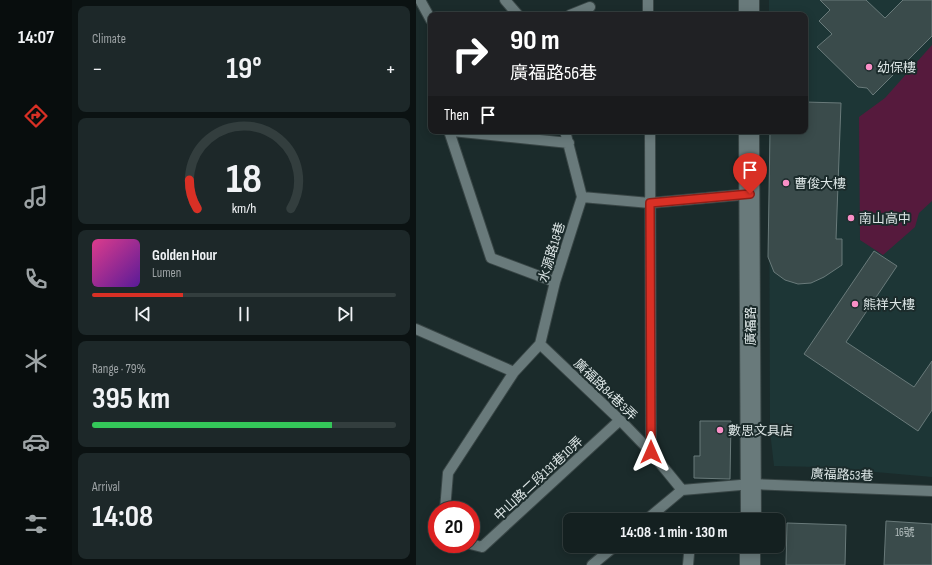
<!DOCTYPE html>
<html lang="en">
<head>
<meta charset="utf-8">
<style>
  :root { --surface:#142020; --page:#1d2829; --text:#f1f3f6; --muted:#9da3a5; --line:#333e3e; --accent:#d93025 }
  body { margin:0; font-family:"Sofia Sans Condensed","Noto Sans TC",sans-serif; background:var(--page); color:var(--text); height:100vh; display:flex; flex-direction:column; font-size:15px; white-space:nowrap }
  * { box-sizing:border-box; margin:0 }
  p { font-size:13px; color:var(--muted) }
  .icon { flex:none; width:22px; height:22px; fill:none; stroke:currentColor; stroke-width:2; stroke-linecap:round; stroke-linejoin:round }
  .map { position:relative; flex:1; overflow:hidden }
  .details { display:flex; flex-direction:column; gap:6px; padding:6px; background:#0b1212; width:344px }
  .details>* { flex:none }
  .top-card { position:absolute; left:12px; top:12px; width:380px; height:122px; border-radius:8px; box-shadow:0 2px 10px #0003,0 0 0 1px var(--line); background:#202124; color:#fff; overflow:hidden }
  .speed { position:absolute; left:12px; top:501px; display:flex; gap:8px; font-size:20px; font-weight:700; text-align:center }
  .speed>* { display:grid; place-content:center; width:52px; height:52px; border-radius:50%; background:var(--surface); box-shadow:0 2px 10px #0003,0 0 0 1px var(--line); line-height:1 }
  .speed .limit { border:6px solid #d22; background:#fff; color:#111 }
  .pin { position:absolute; display:grid; place-items:center; width:34px; height:34px; color:#fff; margin:-41px -17px; border-radius:50% 50% 50% 0; rotate:-45deg; box-shadow:0 0 4px #0007 }
  .pin .icon { rotate:45deg }
  .me { position:absolute; width:44px; margin:-22px; rotate:0deg; stroke-linejoin:round; filter:drop-shadow(0 0 3px #0008) }
  .turn { display:flex; align-items:center; gap:14px; height:84px; padding:0 16px; font-size:18px }
  .turn .icon { width:52px; height:52px; stroke-width:2.5 }
  .turn b { display:block; font-size:28px; line-height:34px }
  .then { display:flex; align-items:center; height:38px; padding:0 16px; background:#0003; gap:8px; font-size:15px }
  .big { font-size:30px; font-weight:700; line-height:1.1 }
  .details .tile { flex:1; display:flex; flex-direction:column; justify-content:center; gap:6px; min-width:0; padding:0 14px; border-radius:8px; background:var(--page) }
  .details .dial { align-items:center; gap:0 }
  .dial svg { height:104px; overflow:visible; fill:none; stroke:var(--line); stroke-width:7; stroke-linecap:round; text-anchor:middle }
  .dial text { fill:var(--text); stroke:none }
  .song { display:flex; align-items:center; gap:12px }
  .cover { width:48px; height:48px; border-radius:6px; background:linear-gradient(135deg,hsl(330 70% 55%),hsl(270 70% 35%)) }
  .played { height:4px; border-radius:2px; background:linear-gradient(90deg,var(--accent) 30%,var(--line) 30%) }
  .keys { display:flex; justify-content:space-around; direction:ltr }
  .heat { display:flex; justify-content:space-between; align-items:center; font-size:22px; direction:ltr }
  .charge { height:6px; border-radius:3px; background:linear-gradient(90deg,#34c759 79%,var(--line) 0) }
  .trip { position:absolute; left:147px; top:513px; width:222px; height:40px; border-radius:8px; background:var(--surface); box-shadow:0 2px 10px #0003,0 0 0 1px var(--line); font-weight:700; line-height:40px; text-align:center }
  main { display:flex; flex:1; min-height:0 }
  .tabs { display:flex; flex-direction:column; width:72px; justify-content:space-around; align-items:center; background:#080d0d; color:var(--muted) }
  .tabs .icon { width:28px; height:28px }
  .tabs .on { color:var(--accent) }
  .tabs b { font-size:18px; color:var(--text) }
  .map>svg:first-child { display:block }
  .built { fill:#1d3636 }
  .green { fill:#561a3d }
  .building { fill:#3a4b4b; stroke:#697a7a }
  .lines { fill:none; stroke-linecap:round; stroke-linejoin:round }
  .lane-casing { stroke:#394646; stroke-width:12 }
  .street-casing { stroke:#394646; stroke-width:22 }
  .lane { stroke:#697a7b; stroke-width:10 }
  .street { stroke:#697a7b; stroke-width:20 }
  .route-casing { stroke:#8d1f18; stroke-width:10 }
  .route { stroke:#d93025; stroke-width:7 }
  .poi-dot { fill:#fa8fc7; stroke:#1b2b2b; stroke-width:1.5 }
  .labels { text-anchor:middle; stroke-width:4; stroke-linejoin:round; paint-order:stroke }
  .number-label { font-size:11px; fill:#b4bfbf }
  .poi-label { font-size:13px; fill:#dde6e6; stroke:#1b2b2b; text-anchor:start }
  .street-label { font-size:13px; fill:#dde6e6; stroke:#1b2b2b }
</style>
</head>
<body>
<main>
<nav class="tabs">
<b>14:07</b>
<svg class="icon on" aria-label="directions" viewBox="0 0 24 24"><path d="M12 3l9 9-9 9-9-9zM9 14v-3h6M13 9l2 2-2 2"/></svg>
<svg class="icon" aria-label="music" viewBox="0 0 24 24"><path d="M9 18V5l10-2v13"/><circle cx="6" cy="18" r="3"/><circle cx="16" cy="16" r="3"/></svg>
<svg class="icon" aria-label="phone" viewBox="0 0 24 24"><path d="M5 4h4l2 5-3 2q2 4 5 5l2-3 5 2v4C11 20 4 13 5 4z"/></svg>
<svg class="icon" aria-label="climate" viewBox="0 0 24 24"><path d="M12 3v18M4 7l16 10M4 17L20 7"/></svg>
<svg class="icon" aria-label="car" viewBox="0 0 24 24"><path d="M5 17H2v-5l4-1 3-4h7l3 4 3 1v5h-3M9 17h6M6 11h13"/><circle cx="7" cy="17" r="2"/><circle cx="17" cy="17" r="2"/></svg>
<svg class="icon" aria-label="filters" viewBox="0 0 24 24"><path d="M4 7h16M4 17h16"/><circle cx="9" cy="7" r="2"/><circle cx="15" cy="17" r="2"/></svg>
</nav>
<section class="details">
<div class="tile"><p>Climate</p>
<div class="heat"><a>−</a><b class="big">19°</b><a>+</a></div>
</div>
<div class="tile dial"><svg viewBox="0 0 100 80">
<path d="M14 69A42 42 0 1 1 86 69"/>
<path d="M14 69A42 42 0 0 1 8 47" stroke="#d93025"/>
<text x="50" y="56" font-size="32" font-weight="700">18</text>
<text x="50" y="72" font-size="11">km/h</text>
</svg></div>
<div class="tile">
<div class="song"><i class="cover"></i><div><b>Golden Hour</b><p>Lumen</p></div></div>
<div class="played"></div>
<div class="keys"><svg class="icon" aria-label="previous" viewBox="0 0 24 24"><path d="M18 5L8 12l10 7zM5 5v14"/></svg><svg class="icon" aria-label="pause" viewBox="0 0 24 24"><path d="M8 5v14M16 5v14"/></svg><svg class="icon" aria-label="next" viewBox="0 0 24 24"><path d="M6 5l10 7-10 7zM19 5v14"/></svg></div>
</div>
<div class="tile"><p>Range · 79%</p><b class="big">395 km</b><div class="charge"></div></div>
<div class="tile"><p>Arrival</p><b class="big">14:08</b></div>
</section>
<div class="map">
<svg width="516" height="565" viewBox="0 0 516 565">
  <rect width="100%" height="100%" fill="#1b2b2b"/>
  <!-- built -->
  <path class="built" d="M353,0H516V477L403,467L358,466L354,431L353,131H389V15H353Z"/>
  <!-- green -->
  <path class="green" d="M516,45V201L503,213L499,227L467,255L444,240L443,117L469,98Z"/>
  <!-- building -->
  <path class="building" d="M404,0H450L469,18L487,0H516V36L457,95L451,88L442,87L401,47L416,34L403,21L414,10Z
    M389,102L425,103L420,239H426V265L408,277L395,283L382,284L369,280L358,272L352,257L354,131H389Z
    M458,251L481,266L430,342L498,387L516,361V410L502,431L388,354Z
    M284,421H315L314,479L278,478V456H284Z
    M470,521L516,524V565H468Z
    M371,523L430,525L429,565H370Z"/>
  <g class="lines">
    <!-- lane casing -->
    <g class="lane-casing">
      <path id="lane" d="M4,0L15,20
        M89,0L102,15
        M232,0V15
        M154,15L174,7
        M33,131L75,258L139,282
        M36,131L153,143
        M234,131L235,452
        M166,197L234,203L334,194
        M0,329L98,372
        M124,344L204,420L235,452L266,490
        M266,490L336,484L516,491
        M29,510L32,473L98,372L124,344L139,282L166,197L149,131
        M230,520L266,490
        M54,544L66,547L204,420
        M176,565L199,546
        M272,565L273,554"/>
    </g>
    <!-- street casing -->
    <g class="street-casing">
      <path id="street" d="M333,0V15
        M333,131L335,520
        M334,565V546"/>
    </g>
    <!-- lane -->
    <use href="#lane" class="lane"/>
    <!-- street -->
    <use href="#street" class="street"/>
  </g>
  <g class="lines">
    <!-- route casing -->
    <g class="route-casing">
      <path id="route" d="M235,452L234,203L334,194"/>
    </g>
    <!-- route -->
    <use href="#route" class="route"/>
  </g>
  <!-- markers -->
  <g class="poi-dot">
    <circle cx="453" cy="67" r="4"/>
    <circle cx="370" cy="183" r="4"/>
    <circle cx="435" cy="218" r="4"/>
    <circle cx="439" cy="304" r="4"/>
    <circle cx="304" cy="430" r="4"/>
  </g>
  <g class="labels">
    <!-- number labels -->
    <g class="number-label">
      <text x="489" y="536">16號</text>
    </g>
    <!-- poi labels -->
    <g class="poi-label">
      <text x="461" y="72">幼保樓</text>
      <text x="378" y="188">曹俊大樓</text>
      <text x="443" y="223">南山高中</text>
      <text x="447" y="309">熊祥大樓</text>
      <text x="312" y="435">數思文具店</text>
    </g>
    <!-- street labels -->
    <g class="street-label">
      <text transform="translate(135 252) rotate(-73)" y="5">水源路18巷</text>
      <text transform="translate(334 326) rotate(-90)" y="5">廣福路</text>
      <text transform="translate(190 389) rotate(44)" y="5">廣福路84巷3弄</text>
      <text transform="translate(426 474) rotate(2)" y="5">廣福路53巷</text>
      <text transform="translate(122 478) rotate(-43)" y="5">中山路二段131巷10弄</text>
    </g>
  </g>
</svg>
<div class="speed"><div class="limit">20</div></div>
<div class="pin" style="left:334px;top:194px;background:#d93025"><svg class="icon" aria-label="arrive" viewBox="0 0 24 24"><path d="M6 21V4h12l-3 4 3 4H6"/></svg></div>
<svg class="me" style="left:235px;top:452px" viewBox="-20 -20 40 40"><path d="M0-17L14 15 0 8-14 15z" fill="#d93025" stroke="#fff" stroke-width="4"/></svg>
<div class="trip">14:08 · 1 min · 130 m</div>
<div class="top-card">
<div class="turn"><svg class="icon" aria-label="right" viewBox="0 0 24 24"><path d="M7 20v-9h11M14 6l5 5-5 5"/></svg><div><b>90 m</b>廣福路56巷</div></div>
<div class="then">Then<svg class="icon" aria-label="arrive" viewBox="0 0 24 24"><path d="M6 21V4h12l-3 4 3 4H6"/></svg></div>
</div>
</div>
</main>
</body>
</html>
